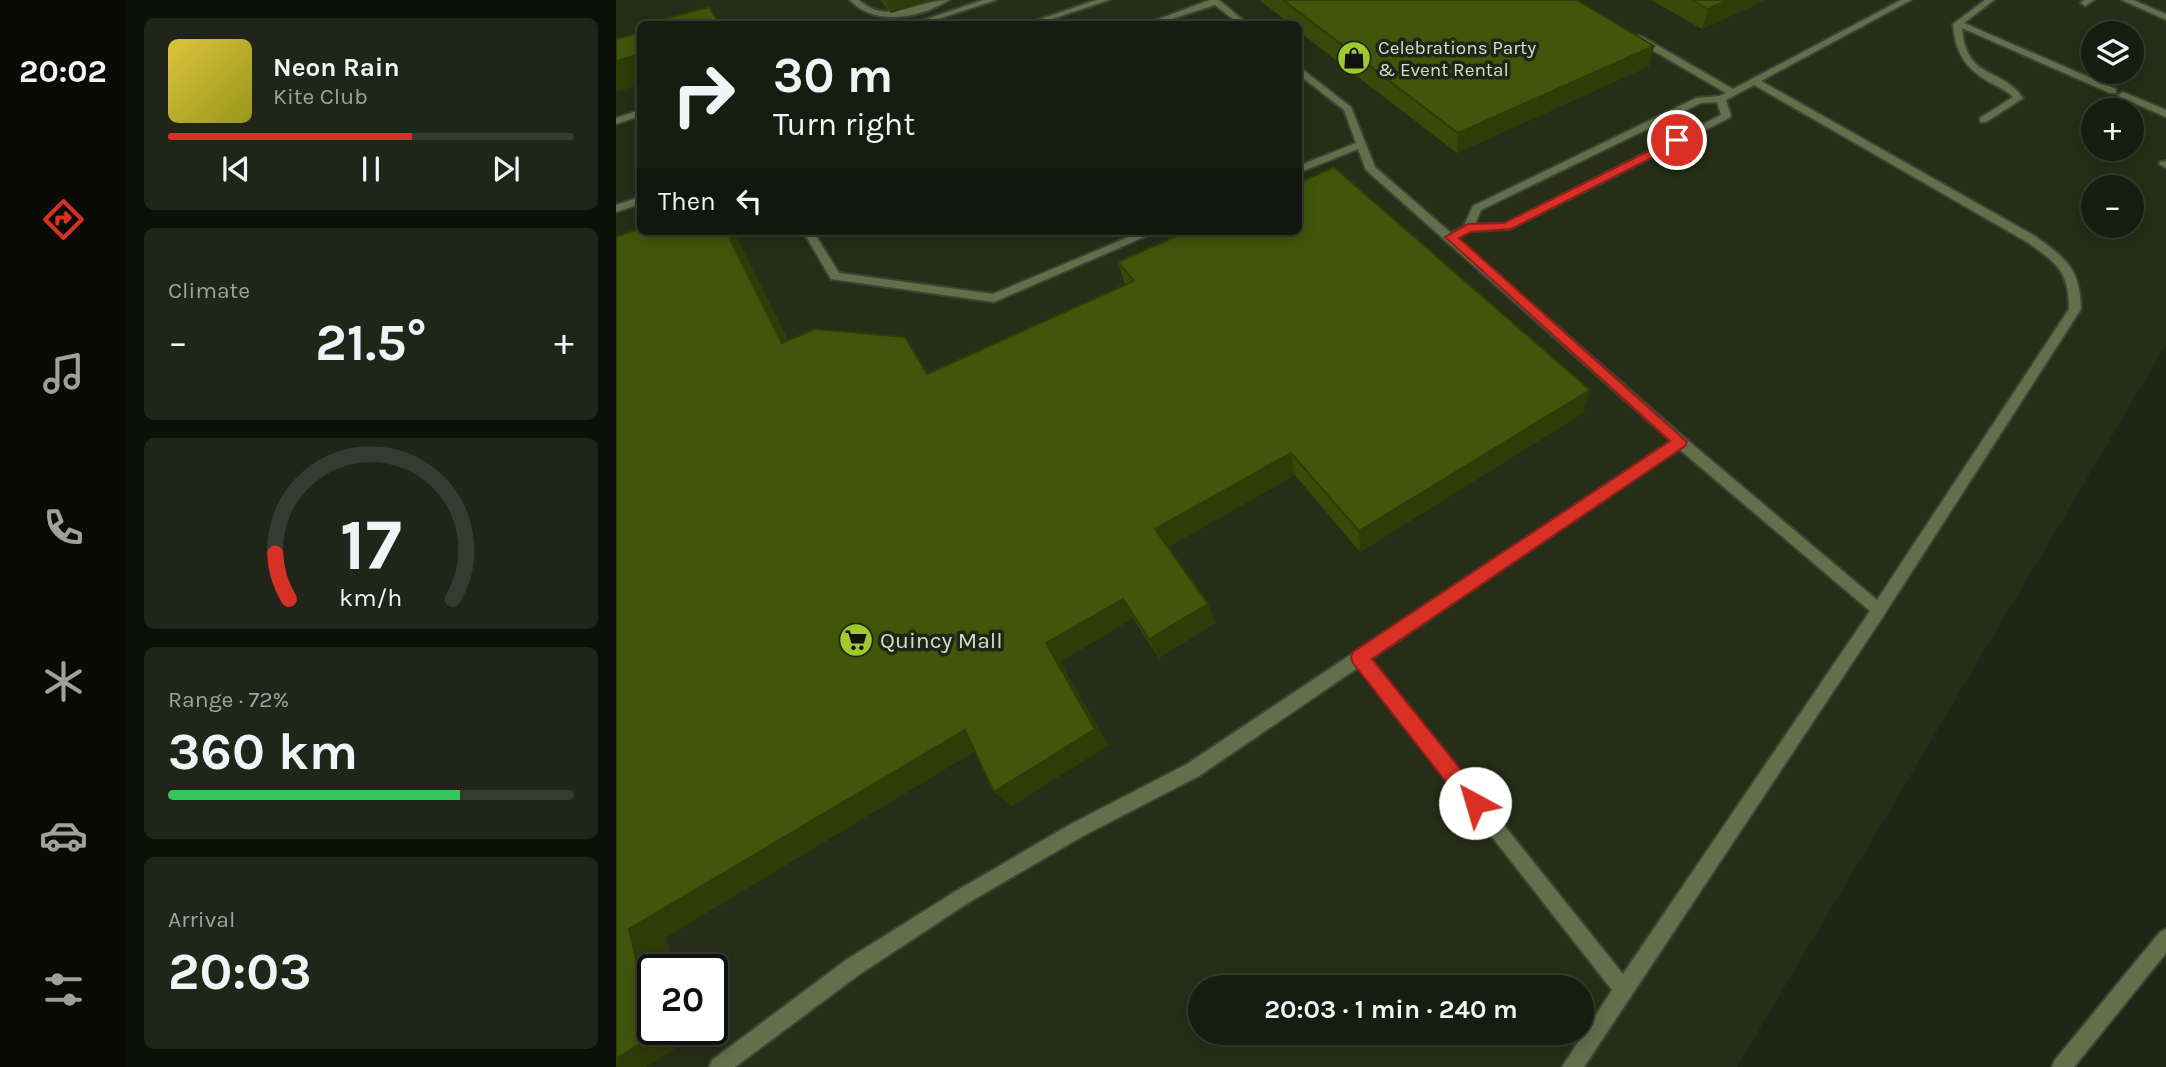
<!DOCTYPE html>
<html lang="en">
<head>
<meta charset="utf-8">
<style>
  :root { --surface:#181c10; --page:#212519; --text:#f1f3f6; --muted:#9fa19f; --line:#363a30; --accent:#d93025 }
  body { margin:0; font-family:Karla,sans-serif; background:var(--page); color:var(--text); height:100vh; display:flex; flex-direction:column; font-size:26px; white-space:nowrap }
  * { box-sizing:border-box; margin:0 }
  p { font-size:23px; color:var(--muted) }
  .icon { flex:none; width:38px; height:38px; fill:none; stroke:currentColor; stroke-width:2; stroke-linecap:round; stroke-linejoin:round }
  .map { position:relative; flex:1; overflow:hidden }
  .sheet { display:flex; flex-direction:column; gap:18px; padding:18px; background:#0d0f09; width:490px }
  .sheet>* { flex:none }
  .top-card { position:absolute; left:21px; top:21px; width:665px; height:214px; border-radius:10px; box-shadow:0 4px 18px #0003,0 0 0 2px var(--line); background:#181c10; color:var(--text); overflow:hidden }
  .tools { position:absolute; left:1465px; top:21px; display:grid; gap:14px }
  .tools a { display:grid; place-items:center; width:63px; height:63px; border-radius:50%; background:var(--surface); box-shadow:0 4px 18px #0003,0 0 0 2px var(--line); font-size:35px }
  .speed { position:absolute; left:21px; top:954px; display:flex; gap:14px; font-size:35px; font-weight:700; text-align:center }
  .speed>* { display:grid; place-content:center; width:91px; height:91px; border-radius:50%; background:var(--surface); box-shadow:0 4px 18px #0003,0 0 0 2px var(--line); line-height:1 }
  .speed .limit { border:4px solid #111; border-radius:10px; background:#fff; color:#111 }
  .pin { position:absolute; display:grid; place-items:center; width:60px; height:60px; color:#fff; margin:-30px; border:4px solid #fff; border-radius:50%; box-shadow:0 2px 7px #0007 }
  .me { position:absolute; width:77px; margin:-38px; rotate:321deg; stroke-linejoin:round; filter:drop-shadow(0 0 5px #0008) }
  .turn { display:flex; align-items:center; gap:24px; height:147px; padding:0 21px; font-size:32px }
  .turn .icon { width:91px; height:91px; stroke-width:2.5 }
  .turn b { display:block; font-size:49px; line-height:60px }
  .then { display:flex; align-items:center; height:66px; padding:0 21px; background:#0003; gap:14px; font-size:26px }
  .big { font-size:52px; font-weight:700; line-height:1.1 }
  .sheet .widget { flex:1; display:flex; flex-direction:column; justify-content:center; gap:10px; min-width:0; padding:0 24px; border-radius:10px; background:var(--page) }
  .sheet .dial { align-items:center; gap:0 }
  .dial svg { height:182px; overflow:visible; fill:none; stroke:var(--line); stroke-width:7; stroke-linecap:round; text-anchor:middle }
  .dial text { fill:var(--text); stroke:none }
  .song { display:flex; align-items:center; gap:21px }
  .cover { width:84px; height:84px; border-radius:10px; background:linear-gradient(135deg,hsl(50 70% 55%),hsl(60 70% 35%)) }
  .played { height:7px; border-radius:4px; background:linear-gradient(90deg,var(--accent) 60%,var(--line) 60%) }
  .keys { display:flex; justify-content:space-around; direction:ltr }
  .heat { display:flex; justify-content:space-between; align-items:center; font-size:38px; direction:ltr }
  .charge { height:10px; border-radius:5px; background:linear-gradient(90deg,#34c759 72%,var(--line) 0) }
  .trip { position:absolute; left:572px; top:975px; width:406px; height:70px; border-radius:35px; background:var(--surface); box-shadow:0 4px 18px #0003,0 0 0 2px var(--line); font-weight:700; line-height:70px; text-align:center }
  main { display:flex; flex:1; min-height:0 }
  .tabs { display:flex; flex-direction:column; width:126px; justify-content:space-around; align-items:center; background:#0a0b06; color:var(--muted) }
  .tabs .icon { width:49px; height:49px }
  .tabs .on { color:var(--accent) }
  .tabs b { font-size:32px; color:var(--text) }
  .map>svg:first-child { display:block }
  .built { fill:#262e17; fill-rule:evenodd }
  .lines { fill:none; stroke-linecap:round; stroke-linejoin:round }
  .service-casing { stroke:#3d4334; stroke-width:4 }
  .minor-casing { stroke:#3d4334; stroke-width:4 }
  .service { fill:#626f4b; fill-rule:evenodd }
  .minor { fill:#626f4b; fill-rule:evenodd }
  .wall { fill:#384a09 }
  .shaded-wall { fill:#2e3c07 }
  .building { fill:#41560a; stroke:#2e3c07; stroke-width:2 }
  .route { fill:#d93025; stroke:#8d1f18; stroke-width:2 }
  .labels { text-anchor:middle; stroke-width:7; stroke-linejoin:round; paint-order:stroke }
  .far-poi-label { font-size:19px; fill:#d7dbd0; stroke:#202616; text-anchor:start }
  .poi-label { font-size:23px; fill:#d7dbd0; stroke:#202616; text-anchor:start }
</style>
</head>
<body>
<main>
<nav class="tabs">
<b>20:02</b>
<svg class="icon on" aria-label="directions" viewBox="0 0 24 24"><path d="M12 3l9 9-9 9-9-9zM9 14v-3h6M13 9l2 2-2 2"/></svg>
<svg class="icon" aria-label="music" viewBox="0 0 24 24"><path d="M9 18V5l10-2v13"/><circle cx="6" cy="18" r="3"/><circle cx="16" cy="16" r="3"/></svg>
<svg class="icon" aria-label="phone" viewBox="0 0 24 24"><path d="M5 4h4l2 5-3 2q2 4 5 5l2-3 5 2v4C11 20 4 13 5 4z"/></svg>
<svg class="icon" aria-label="climate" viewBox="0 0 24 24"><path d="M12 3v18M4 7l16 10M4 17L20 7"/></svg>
<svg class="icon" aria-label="car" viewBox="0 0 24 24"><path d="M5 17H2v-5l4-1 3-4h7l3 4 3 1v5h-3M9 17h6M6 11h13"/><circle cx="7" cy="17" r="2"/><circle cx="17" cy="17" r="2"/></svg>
<svg class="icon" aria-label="filters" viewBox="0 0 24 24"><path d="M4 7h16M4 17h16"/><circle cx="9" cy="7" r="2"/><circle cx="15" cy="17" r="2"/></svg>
</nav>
<section class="sheet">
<div class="widget">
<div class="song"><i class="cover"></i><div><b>Neon Rain</b><p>Kite Club</p></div></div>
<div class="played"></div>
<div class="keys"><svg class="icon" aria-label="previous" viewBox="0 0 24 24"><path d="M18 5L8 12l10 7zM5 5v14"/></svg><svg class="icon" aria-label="pause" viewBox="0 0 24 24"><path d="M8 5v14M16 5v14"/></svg><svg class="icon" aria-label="next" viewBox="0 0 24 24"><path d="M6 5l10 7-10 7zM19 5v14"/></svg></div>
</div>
<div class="widget"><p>Climate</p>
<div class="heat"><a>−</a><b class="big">21.5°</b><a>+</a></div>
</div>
<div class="widget dial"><svg viewBox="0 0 100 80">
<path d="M14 69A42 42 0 1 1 86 69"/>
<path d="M14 69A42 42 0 0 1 8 49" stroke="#d93025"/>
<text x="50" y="56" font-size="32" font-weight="700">17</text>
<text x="50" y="72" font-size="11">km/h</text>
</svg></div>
<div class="widget"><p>Range · 72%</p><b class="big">360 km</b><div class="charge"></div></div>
<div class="widget"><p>Arrival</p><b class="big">20:03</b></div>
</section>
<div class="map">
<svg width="1550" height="1067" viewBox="0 0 1550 1067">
  <rect width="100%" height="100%" fill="#202616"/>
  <!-- built -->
  <path class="built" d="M0,0H1550V345L1121,1067H0ZM24,24H682V231H24ZM1477,33H1516V72H1477ZM1477,110H1516V149H1477ZM1477,187H1516V226H1477ZM37,970H96V1029H37ZM584,987H966V1032H584Z"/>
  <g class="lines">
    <!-- service casing -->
    <g class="service-casing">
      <path id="service" d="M234,0H243C271,26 301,0 333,0C305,18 258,27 234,0Z
        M367,0H380L307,24H296Z
        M480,0H493L421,24H410Z
        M594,0H603L632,24H623L599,5L540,24H529Z
        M1285,0H1295L1145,81L1419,236C1450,259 1464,268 1465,309L1268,615L968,1067H946L996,990L743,667L583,776L467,836L352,903L244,974L119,1067H93L96,1060L230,960L340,891L455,824L571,764L1055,441L750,170L742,149L682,173V166L740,143L728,110L682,74V66L735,107L759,167L835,233L848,226L857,206L1080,98L1103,96L1110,93L1019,40V36H1025L1117,89ZM1138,85L1411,242C1440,263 1453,270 1453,309L1261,600L1069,438L841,239L854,231L894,229L1113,118L1115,116L1110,100ZM1101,102L1105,115L888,224H859L865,210L1085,103ZM1063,449L1254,611L1007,974L755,659Z
        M1369,0H1378L1348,23L1500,89V93H1494L1346,28C1350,81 1385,66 1407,98L1370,122H1364V118L1397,97C1390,90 1382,87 1373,82C1349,68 1339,52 1337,24Z
        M1468,0H1478L1469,6L1465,3Z
        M1506,0H1517L1550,14V20Z
        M1507,92L1550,110V117L1504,97L1502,95Z
        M24,110V116L0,124V118Z
        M1550,161V168L1543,164L1544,162Z
        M24,197V204L0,212V205Z
        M187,231H197L223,273L377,294L527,231H542L378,302L215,279Z"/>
    </g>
    <!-- minor casing -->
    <g class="minor-casing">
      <path id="minor" d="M1550,929V953L1458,1067H1436L1439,1060L1544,932Z"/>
    </g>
    <!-- service -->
    <use href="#service" class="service"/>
    <!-- minor -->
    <use href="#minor" class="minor"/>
  </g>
  <!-- wall -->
  <path class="wall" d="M264,0H315L275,13Z
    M643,0H961L1038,46L1033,66L841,153L682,31V24H675Z
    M1035,0H1150L1086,29Z
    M718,167L974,390L967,413L744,552L679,475L552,547L592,604L599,623L543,658L517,618L444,662L492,745L396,806L378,792L359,751L50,937L58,970H37V1029H73L75,1038L30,1067H0V237L24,228V231H117L172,340L199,329L289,337L312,373L509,285L502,262L572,231H682V183Z"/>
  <!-- shaded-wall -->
  <path class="shaded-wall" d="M269,0H315L275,13Z
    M1112,0H1150L1086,29L1092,9Z
    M1038,46L1033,66L841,153L842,133Z
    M24,54V85L0,92V61Z
    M110,231H117L185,367L166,343Z
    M974,390L967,413L744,552L743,531Z
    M675,453L679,475L548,550L539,529Z
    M507,599L517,618L444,662L492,745L396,806L378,792L430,643Z
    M592,604L599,623L543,658L533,639Z
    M349,730L367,746L50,937L58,970H37V1029H73L75,1038L30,1067H0L13,929Z"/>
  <!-- building -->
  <path class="building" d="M667,0H961L1038,46L842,133Z
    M1076,0H1112L1092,9Z
    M93,7L104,24H30Z
    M24,26V54L0,61V39L22,33L19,28Z
    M718,167L974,390L743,531L675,453L539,529L592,604L533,639L507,599L430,643L479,729L378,792L349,730L13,929L38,1035L0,1059V237L24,228V231H110L166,343L199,329L289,337L311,374L518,281L502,262L572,231H682V183Z"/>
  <!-- route -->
  <path class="route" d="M1061,137L1065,138V143L895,229L855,232L843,238L1071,442L1069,446L756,659L866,796L869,803L866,810L859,812L852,810L737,663L735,657L737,652L1054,441L829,237L852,224L888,223Z"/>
  <!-- icons -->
  <defs>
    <g id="shop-disc" transform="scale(1.75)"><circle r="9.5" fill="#9eca2f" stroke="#202616"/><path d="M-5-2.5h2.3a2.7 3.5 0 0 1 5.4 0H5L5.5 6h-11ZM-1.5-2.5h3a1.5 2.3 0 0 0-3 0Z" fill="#111"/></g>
    <g id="supermarket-disc" transform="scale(1.75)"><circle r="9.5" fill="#9eca2f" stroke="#202616"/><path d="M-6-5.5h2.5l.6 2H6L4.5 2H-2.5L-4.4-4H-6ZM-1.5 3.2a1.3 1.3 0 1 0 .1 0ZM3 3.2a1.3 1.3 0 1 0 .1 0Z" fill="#111"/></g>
  </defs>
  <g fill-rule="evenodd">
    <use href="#shop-disc" x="738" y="58"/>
    <use href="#supermarket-disc" x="240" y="640"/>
  </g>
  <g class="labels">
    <!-- far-poi labels -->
    <g class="far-poi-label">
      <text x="762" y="54">Celebrations Party<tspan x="762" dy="22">&amp; Event Rental</tspan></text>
    </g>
    <!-- poi labels -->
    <g class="poi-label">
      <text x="264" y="648">Quincy Mall</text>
    </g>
  </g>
</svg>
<div class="tools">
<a><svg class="icon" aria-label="layers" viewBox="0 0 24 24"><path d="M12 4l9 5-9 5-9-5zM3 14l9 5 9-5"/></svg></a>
<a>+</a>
<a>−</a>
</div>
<div class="speed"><div class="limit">20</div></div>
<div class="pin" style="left:1061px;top:140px;background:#d93025"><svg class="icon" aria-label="arrive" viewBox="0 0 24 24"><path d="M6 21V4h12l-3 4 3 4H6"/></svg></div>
<svg class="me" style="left:859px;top:803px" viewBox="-20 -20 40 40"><circle r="19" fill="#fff"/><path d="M0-13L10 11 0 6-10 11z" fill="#d93025"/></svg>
<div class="trip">20:03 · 1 min · 240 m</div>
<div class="top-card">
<div class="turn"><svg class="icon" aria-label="right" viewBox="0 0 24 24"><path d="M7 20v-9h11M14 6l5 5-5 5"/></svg><div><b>30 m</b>Turn right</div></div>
<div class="then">Then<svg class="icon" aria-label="left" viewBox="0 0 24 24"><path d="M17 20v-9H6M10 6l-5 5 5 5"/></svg></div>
</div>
</div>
</main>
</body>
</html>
